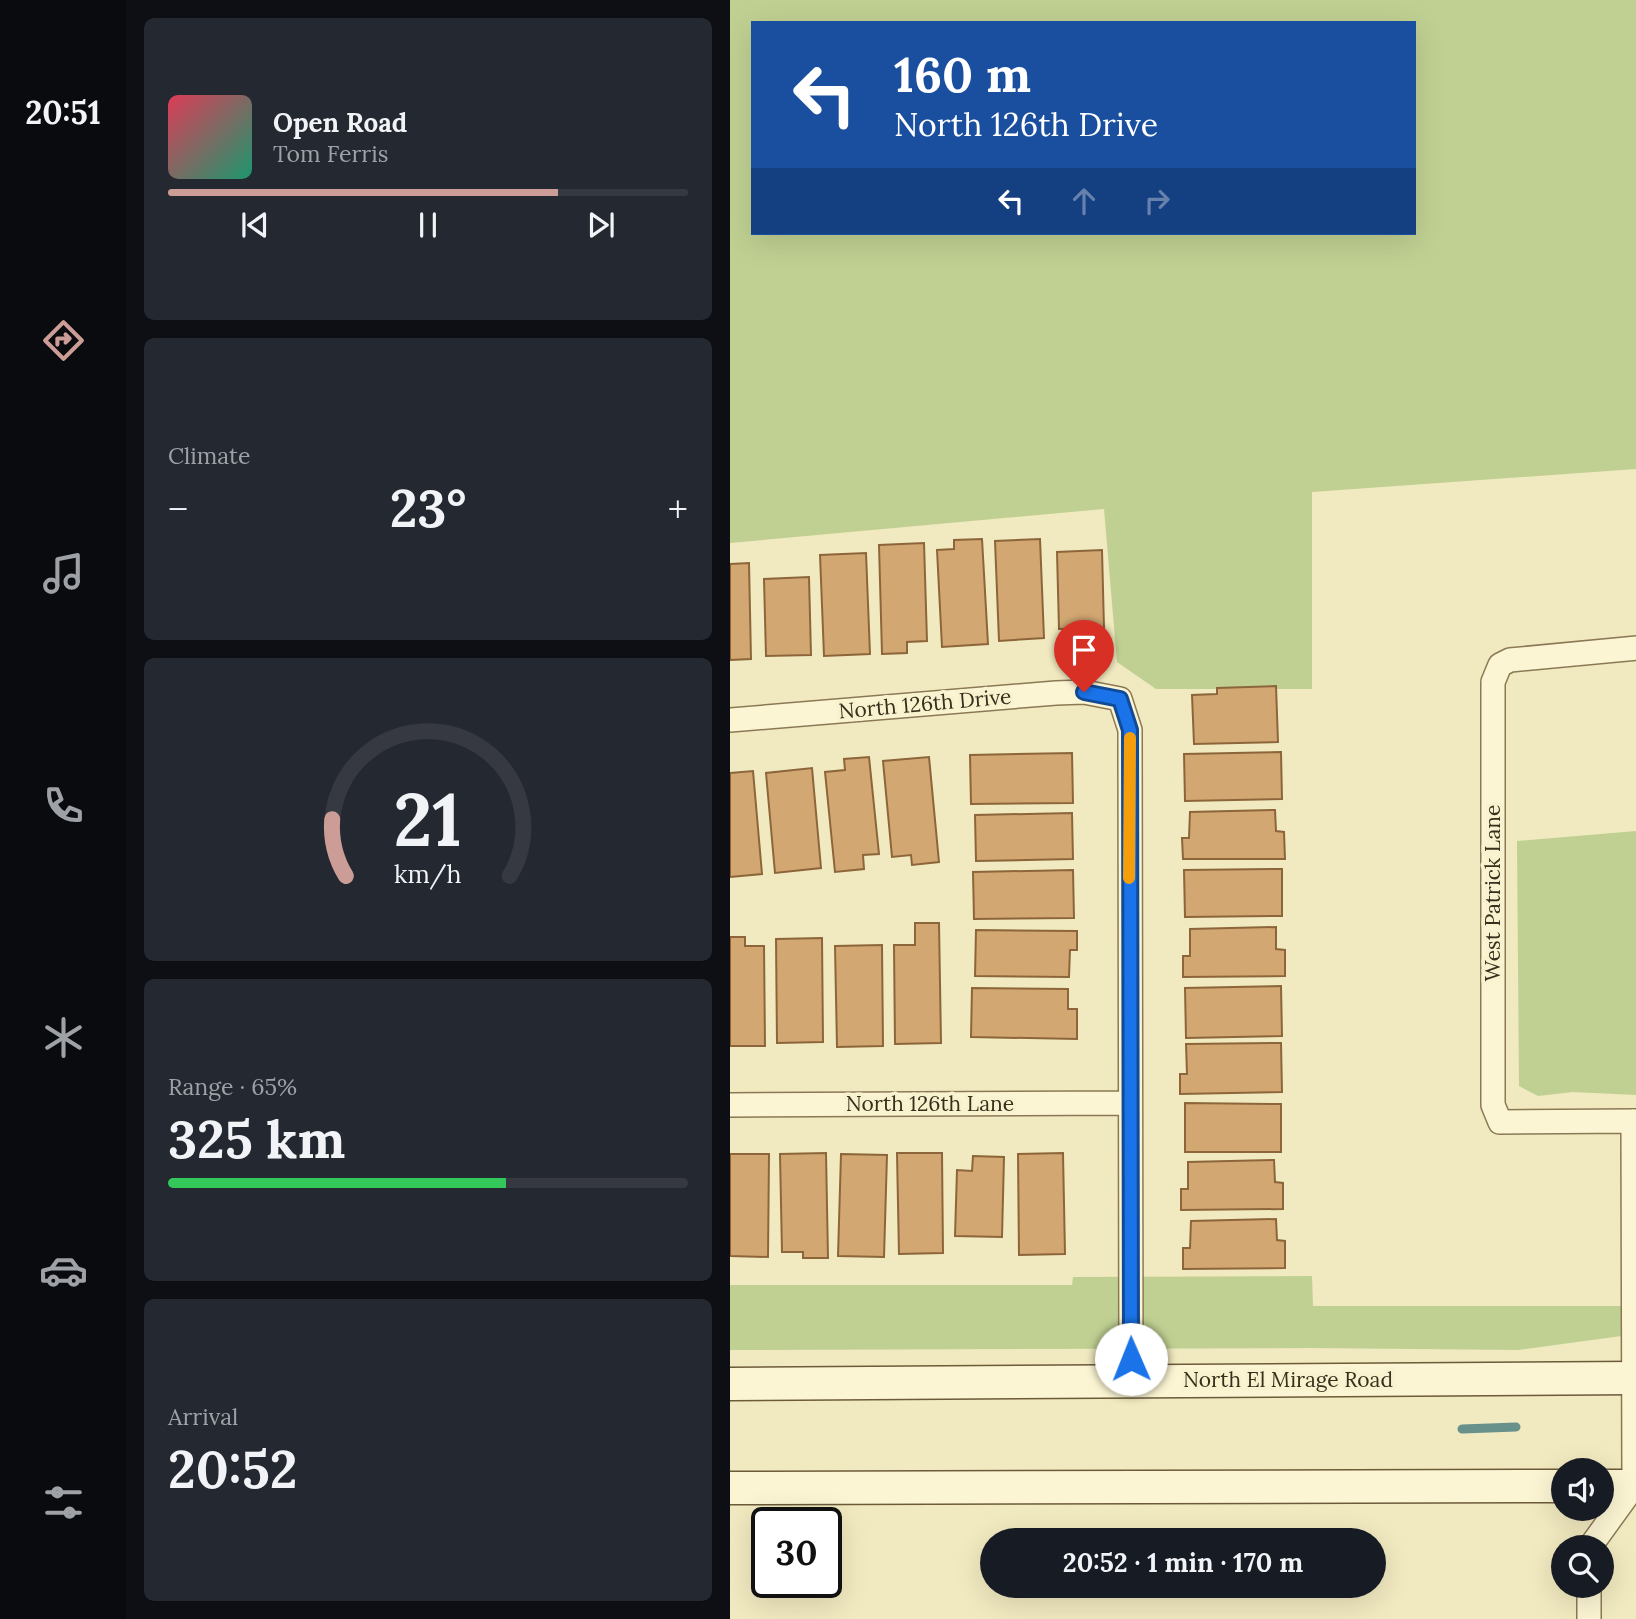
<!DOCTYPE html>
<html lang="en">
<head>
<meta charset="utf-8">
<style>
  :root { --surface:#171b24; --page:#242831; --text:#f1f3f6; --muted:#9ea1a6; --line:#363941; --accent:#cc9c97 }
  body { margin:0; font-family:Lora,serif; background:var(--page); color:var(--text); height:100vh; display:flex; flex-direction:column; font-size:26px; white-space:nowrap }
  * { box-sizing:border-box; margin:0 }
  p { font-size:23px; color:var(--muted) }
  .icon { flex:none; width:38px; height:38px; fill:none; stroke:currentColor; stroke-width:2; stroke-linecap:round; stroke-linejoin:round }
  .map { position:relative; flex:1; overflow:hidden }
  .drawer { display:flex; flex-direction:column; gap:18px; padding:18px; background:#0d0f14; width:604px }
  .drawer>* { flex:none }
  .guide { position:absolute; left:21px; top:21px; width:665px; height:214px; border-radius:0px; box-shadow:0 7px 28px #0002; background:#1a4fa0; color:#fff; overflow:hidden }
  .tools { position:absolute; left:821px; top:1458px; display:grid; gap:14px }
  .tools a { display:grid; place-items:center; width:63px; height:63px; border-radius:50%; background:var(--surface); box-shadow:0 7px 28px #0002; font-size:35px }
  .speed { position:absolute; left:21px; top:1507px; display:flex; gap:14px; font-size:35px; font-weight:700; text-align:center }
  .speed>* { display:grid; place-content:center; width:91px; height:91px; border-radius:50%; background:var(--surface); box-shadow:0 7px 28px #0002; line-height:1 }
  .speed .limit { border:4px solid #111; border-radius:10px; background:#fff; color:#111 }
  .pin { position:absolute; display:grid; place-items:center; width:60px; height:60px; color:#fff; margin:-72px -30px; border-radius:50% 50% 50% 0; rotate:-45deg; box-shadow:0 0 7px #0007 }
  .pin .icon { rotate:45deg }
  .me { position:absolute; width:77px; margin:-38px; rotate:359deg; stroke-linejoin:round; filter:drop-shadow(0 0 5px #0008) }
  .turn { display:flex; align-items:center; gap:24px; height:147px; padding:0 28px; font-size:32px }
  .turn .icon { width:91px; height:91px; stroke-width:2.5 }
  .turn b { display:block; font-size:49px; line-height:60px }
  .lanes { display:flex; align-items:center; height:66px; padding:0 28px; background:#0003; justify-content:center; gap:35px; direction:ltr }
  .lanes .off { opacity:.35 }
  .big { font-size:52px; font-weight:700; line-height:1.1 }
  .drawer .tile { flex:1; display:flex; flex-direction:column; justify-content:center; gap:10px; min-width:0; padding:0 24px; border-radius:10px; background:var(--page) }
  .drawer .dial { align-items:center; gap:0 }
  .dial svg { height:182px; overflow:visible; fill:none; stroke:var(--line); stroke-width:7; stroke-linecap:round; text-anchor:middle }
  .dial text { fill:var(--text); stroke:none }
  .song { display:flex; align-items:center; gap:21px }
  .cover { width:84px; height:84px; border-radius:10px; background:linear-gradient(135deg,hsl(350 70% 55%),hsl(160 70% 35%)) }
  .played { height:7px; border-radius:4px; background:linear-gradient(90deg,var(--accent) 75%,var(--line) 75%) }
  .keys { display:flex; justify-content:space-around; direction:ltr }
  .heat { display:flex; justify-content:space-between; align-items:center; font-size:38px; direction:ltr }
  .charge { height:10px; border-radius:5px; background:linear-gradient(90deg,#34c759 65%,var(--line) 0) }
  .trip { position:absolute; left:250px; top:1528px; width:406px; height:70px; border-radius:35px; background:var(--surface); box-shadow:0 7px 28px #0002; font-weight:700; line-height:70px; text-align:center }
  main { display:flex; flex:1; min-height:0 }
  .menu { display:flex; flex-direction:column; width:126px; justify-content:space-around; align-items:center; background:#090b0e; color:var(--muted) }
  .menu .icon { width:49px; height:49px }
  .menu .active { color:var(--accent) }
  .menu b { font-size:32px; color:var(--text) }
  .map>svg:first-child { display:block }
  .green { fill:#c0d092; fill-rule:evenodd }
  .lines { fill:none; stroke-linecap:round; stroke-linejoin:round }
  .stream { stroke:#69918c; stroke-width:9 }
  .building { fill:#d2a772; stroke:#8c663a; stroke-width:2 }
  .street-casing { stroke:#8b7956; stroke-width:26 }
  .secondary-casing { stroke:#6c5a39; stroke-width:35 }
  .street { stroke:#fbf5d3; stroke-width:23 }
  .secondary { stroke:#fbf5d3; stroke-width:32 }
  .route-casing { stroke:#114b97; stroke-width:18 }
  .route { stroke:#1a73e8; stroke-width:12 }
  .slow { stroke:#f59e0b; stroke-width:12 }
  .labels { text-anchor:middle; stroke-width:7; stroke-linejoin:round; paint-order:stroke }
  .street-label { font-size:21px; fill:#392e1c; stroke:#f8f2cf }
</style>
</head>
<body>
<main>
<nav class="menu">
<b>20:51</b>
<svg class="icon active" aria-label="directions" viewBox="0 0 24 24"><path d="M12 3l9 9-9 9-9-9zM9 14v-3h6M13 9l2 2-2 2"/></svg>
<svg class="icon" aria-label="music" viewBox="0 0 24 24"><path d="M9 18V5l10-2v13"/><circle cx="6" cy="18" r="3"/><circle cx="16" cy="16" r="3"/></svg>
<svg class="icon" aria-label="phone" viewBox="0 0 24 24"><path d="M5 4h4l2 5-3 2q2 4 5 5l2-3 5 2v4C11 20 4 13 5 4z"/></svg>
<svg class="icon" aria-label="climate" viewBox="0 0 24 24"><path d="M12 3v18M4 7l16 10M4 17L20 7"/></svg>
<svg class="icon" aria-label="car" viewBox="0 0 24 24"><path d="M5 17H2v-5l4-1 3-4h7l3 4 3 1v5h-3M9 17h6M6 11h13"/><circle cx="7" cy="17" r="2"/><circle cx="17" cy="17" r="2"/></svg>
<svg class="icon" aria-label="filters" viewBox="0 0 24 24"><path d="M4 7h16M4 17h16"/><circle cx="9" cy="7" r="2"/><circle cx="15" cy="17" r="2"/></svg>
</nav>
<section class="drawer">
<div class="tile">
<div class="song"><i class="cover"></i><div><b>Open Road</b><p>Tom Ferris</p></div></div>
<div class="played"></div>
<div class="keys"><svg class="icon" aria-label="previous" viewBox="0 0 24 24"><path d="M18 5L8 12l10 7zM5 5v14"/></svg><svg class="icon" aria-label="pause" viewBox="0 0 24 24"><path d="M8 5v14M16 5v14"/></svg><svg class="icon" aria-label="next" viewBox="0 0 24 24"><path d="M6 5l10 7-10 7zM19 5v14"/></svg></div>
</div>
<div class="tile"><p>Climate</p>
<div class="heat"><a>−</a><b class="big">23°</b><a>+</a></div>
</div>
<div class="tile dial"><svg viewBox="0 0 100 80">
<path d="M14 69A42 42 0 1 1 86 69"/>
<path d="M14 69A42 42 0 0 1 8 44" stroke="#cc9c97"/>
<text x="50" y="56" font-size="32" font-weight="700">21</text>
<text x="50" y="72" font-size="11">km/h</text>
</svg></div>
<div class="tile"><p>Range · 65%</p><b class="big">325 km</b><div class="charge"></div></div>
<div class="tile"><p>Arrival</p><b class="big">20:52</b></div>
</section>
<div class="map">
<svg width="907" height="1619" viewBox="0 0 907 1619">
  <rect width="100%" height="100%" fill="#f1e9bf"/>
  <!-- green -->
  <path class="green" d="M0,0H906V469L582,492V689H426L387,662L374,509L0,543ZM23,23H684V233H23Z
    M906,831V1095L843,1092L808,1096L789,1086L787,841Z
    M582,1276L583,1306H906V1334L788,1350L581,1348L0,1350V1285H342L343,1277Z"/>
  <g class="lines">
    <!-- stream -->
    <path class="stream" d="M732,1429L786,1427"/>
  </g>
  <!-- building -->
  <path class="building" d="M252,539L258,644L212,647L207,550L224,549V540Z
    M310,539L314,638L269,641L265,541Z
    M194,543L197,641L177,642V653L152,654L149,545Z
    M372,550L374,628L329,629L327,552Z
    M136,553L140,654L94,656L90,555Z
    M19,563L21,659L0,660V564Z
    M79,577L81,655L36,656L34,579Z
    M546,686L548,742L464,744L462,695L487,694V688Z
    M551,752L552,799L455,801L454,754Z
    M342,753L343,803L241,804L240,755Z
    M139,757L149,854L133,855L134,869L105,872L95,772L115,770L114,759Z
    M199,757L209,862L182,865L181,855L162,857L153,761Z
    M82,768L91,868L45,873L36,773Z
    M23,771L32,874L0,877V773Z
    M545,810L546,831L554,832L555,859H453L452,838H459L460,812Z
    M342,813L343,859L246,861L245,815Z
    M552,869V916L455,917L454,870Z
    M343,870L344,918L244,919L243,872Z
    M185,923H209L211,1043L165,1044L164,945H185Z
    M546,927V949L555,950V976L453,977V956H460V929Z
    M246,930L347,931V950H340L339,977L245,976Z
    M0,937H15V946H34L35,1046H0Z
    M92,938L93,1042L47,1043L46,939Z
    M152,945L153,1046L107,1047L105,946Z
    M551,986L552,1036L456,1038L455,988Z
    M242,988L338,989V1009H347V1039L241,1037Z
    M551,1043L552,1092L450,1094V1074H457L456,1044Z
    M455,1103L551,1104V1152H455Z
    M96,1153L98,1258H73V1252H52L50,1154Z
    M167,1153H212L213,1253L169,1254Z
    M333,1153L335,1254L289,1255L288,1154Z
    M0,1154H39L38,1257L0,1256Z
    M111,1154L157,1155L154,1257L108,1256Z
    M243,1156L274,1157L272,1237L225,1236L227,1170L242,1171Z
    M544,1160L545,1182L553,1183V1209L451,1210V1189H458V1162Z
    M546,1219L547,1240L555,1241V1268L453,1269V1248H460L461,1221Z"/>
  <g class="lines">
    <!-- street casing -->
    <g class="street-casing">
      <path id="street" d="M907,648L780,660L770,665L763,682V1105L770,1122L907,1121
        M0,720L326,693L354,692L390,699L400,730L401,1381
        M0,1105L399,1103
        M860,1547L904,1486L903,1121
        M859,1619V1586"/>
    </g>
    <!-- secondary casing -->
    <g class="secondary-casing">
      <path id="secondary" d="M0,1384L907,1378
        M872,1486H907
        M0,1488L833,1486"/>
    </g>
    <!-- street -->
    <use href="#street" class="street"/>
    <!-- secondary -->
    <use href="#secondary" class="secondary"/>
  </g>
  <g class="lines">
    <!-- route casing -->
    <g class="route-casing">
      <path id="route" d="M354,692L390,699L400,730L401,1359"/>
    </g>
    <!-- route -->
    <use href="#route" class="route"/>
    <!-- slow -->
    <path class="slow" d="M399,878L400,738"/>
  </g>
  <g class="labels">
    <!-- street labels -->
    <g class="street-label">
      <text transform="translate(195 704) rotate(-5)" y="7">North 126th Drive</text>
      <text transform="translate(763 893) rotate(-90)" y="7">West Patrick Lane</text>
      <text x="200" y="1111">North 126th Lane</text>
      <text x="558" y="1387">North El Mirage Road</text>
    </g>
  </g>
</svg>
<div class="tools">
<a><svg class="icon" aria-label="sound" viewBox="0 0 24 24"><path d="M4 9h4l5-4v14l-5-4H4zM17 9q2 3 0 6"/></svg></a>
<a><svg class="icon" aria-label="search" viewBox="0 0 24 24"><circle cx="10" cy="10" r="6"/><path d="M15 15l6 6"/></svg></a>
</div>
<div class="speed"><div class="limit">30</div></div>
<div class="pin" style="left:354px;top:692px;background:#d93025"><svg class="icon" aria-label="arrive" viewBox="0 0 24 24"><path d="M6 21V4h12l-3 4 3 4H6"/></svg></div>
<svg class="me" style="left:401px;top:1359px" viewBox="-20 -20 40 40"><circle r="19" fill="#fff"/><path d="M0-13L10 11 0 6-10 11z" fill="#1a73e8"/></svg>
<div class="trip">20:52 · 1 min · 170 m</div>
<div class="guide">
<div class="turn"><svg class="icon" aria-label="left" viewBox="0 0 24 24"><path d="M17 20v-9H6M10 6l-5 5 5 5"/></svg><div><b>160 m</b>North 126th Drive</div></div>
<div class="lanes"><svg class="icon" aria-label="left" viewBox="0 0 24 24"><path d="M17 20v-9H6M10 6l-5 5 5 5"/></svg><svg class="icon off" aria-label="ahead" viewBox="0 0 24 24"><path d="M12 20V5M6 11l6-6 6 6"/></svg><svg class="icon off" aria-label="right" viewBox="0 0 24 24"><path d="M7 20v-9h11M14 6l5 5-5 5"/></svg></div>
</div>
</div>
</main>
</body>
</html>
